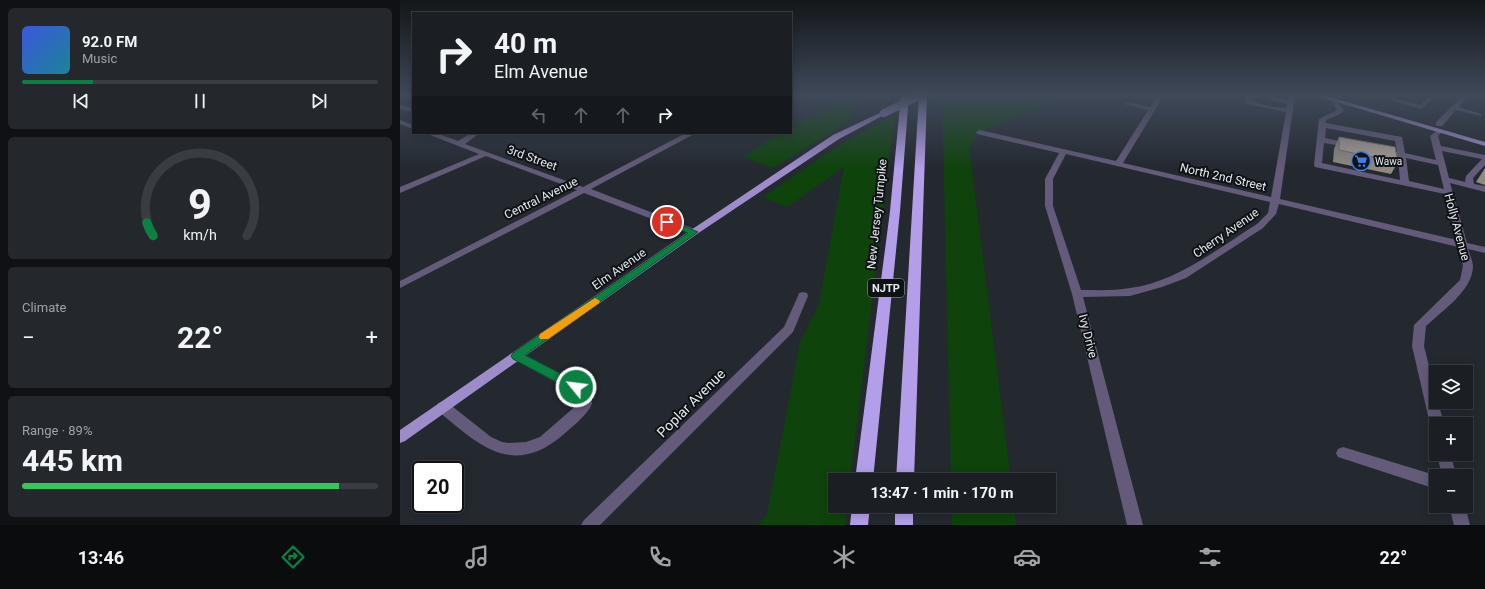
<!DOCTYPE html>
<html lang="en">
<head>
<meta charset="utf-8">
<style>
  :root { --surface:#1b1f24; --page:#24272c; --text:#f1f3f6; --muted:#a0a2a6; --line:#393d41; --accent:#0b8043 }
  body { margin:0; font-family:Roboto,sans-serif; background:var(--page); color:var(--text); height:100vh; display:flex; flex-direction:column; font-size:15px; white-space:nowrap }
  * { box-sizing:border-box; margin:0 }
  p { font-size:13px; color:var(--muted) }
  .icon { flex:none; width:22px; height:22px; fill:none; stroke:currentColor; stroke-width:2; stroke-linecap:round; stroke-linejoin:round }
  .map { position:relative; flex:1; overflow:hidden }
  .details { display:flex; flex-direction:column; gap:8px; padding:8px; background:#0f1114; width:400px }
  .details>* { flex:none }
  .hud { position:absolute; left:12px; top:12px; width:380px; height:122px; border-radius:0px; box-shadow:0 2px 10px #0003,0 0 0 1px var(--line); background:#1b1f24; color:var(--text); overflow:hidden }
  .buttons { position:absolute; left:1029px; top:365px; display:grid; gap:8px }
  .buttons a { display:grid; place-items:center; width:44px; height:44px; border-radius:0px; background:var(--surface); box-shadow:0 2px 10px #0003,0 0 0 1px var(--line); font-size:20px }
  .speed { position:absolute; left:12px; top:461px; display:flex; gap:8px; font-size:20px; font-weight:700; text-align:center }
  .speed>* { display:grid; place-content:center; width:52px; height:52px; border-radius:50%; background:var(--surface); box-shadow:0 2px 10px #0003,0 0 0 1px var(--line); line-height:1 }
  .speed .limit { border:2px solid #111; border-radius:6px; background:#fff; color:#111 }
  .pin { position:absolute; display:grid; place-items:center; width:34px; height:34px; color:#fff; margin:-17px; border:2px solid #fff; border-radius:50%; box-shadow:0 1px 4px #0007 }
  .me { position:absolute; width:44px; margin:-22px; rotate:299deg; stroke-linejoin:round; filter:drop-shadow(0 0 3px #0008) }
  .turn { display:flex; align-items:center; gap:14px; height:84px; padding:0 16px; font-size:18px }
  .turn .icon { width:52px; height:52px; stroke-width:2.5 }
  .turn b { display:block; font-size:28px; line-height:34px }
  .lanes { display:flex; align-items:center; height:38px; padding:0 16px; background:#0003; justify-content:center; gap:20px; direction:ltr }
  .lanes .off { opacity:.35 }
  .big { font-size:30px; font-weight:700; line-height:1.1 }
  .details .tile { flex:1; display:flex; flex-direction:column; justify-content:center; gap:6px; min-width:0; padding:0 14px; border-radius:6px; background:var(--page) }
  .details .dial { align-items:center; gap:0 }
  .dial svg { height:104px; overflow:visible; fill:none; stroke:var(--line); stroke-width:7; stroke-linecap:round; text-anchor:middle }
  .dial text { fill:var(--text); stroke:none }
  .song { display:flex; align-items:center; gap:12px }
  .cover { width:48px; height:48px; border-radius:6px; background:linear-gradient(135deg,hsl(230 70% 55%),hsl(190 70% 35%)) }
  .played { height:4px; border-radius:2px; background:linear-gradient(90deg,var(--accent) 20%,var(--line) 20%) }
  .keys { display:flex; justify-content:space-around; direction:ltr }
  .heat { display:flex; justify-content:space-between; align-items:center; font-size:22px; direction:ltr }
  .charge { height:6px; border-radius:3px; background:linear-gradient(90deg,#34c759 89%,var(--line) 0) }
  .trip { position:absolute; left:428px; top:473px; width:228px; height:40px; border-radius:0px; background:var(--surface); box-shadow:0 2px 10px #0003,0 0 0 1px var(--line); font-weight:700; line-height:40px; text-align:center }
  .dock { display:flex; height:64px; justify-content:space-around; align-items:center; background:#0b0c0e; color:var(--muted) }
  .dock .icon { width:28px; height:28px }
  .dock .on { color:var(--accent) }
  .dock b { font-size:18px; color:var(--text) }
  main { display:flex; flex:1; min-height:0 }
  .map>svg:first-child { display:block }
  .green { fill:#0e430c }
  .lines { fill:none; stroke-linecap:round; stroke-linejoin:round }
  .minor { fill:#635b79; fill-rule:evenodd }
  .major { fill:#9d8cc9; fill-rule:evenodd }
  .highway { fill:#b39fe9; fill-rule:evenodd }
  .major-bridge { stroke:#9d8cc9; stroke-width:8 }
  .wall { fill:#908982 }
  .building { fill:#a89f97; stroke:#766f6a }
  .route { fill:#0b8043; stroke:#07532c }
  .slow { fill:#f59e0b }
  .labels { text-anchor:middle; stroke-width:4; stroke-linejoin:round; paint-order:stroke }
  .far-poi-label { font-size:10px; fill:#e6e9ee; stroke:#0f1215; text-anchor:start }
  .shield { fill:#0f1215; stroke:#a6a8ad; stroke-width:1 }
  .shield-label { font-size:11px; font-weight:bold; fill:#e6e9ee }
  .street-label { font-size:12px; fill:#e6e9ee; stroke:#0f1215 }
  .near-street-label { font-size:14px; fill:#e6e9ee; stroke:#0f1215 }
</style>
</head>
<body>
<main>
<section class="details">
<div class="tile">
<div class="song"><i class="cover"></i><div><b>92.0 FM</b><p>Music</p></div></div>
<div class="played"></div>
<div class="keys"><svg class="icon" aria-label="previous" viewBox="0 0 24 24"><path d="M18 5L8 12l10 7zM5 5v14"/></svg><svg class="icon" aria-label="pause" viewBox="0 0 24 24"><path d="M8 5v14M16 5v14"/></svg><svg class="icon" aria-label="next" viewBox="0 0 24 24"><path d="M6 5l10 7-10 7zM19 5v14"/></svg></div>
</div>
<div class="tile dial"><svg viewBox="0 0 100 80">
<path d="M14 69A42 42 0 1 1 86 69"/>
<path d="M14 69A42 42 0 0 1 9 59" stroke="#0b8043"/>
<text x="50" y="56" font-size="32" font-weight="700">9</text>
<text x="50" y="72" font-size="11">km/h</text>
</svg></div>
<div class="tile"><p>Climate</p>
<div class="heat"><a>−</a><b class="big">22°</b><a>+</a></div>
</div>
<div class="tile"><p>Range · 89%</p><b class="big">445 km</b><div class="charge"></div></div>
</section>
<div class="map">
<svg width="1085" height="525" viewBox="0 0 1085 525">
  <rect width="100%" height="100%" fill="#242930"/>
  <!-- green -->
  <path class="green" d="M542,95H653L640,107L578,133L569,148L611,480H551Z
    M438,97L458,99L451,120L373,168L343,157L380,133H391V122L394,120L398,122L426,112Z
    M495,114L450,480H435V506H447L445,525H358L367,514L400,342L419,304L444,167L387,207L363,197L438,146Z
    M552,506H614L616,525H552Z"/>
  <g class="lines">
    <!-- minor -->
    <path class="minor" d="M758,95H764L723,163L871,197L886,112L848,104L845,101L847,95H853L852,101L871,107L887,108V104L867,99L865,95H871L872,97L888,100L889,95H895L880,199L1057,240L1045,194L915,167L914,165L919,119L937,110L930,100L933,98L935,99L944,110L940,114L926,120V123L1002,137L1005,153L1036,160L1030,136L1039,129L1043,131L1038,136L1041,146L1085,155V165L1073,178L1074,184L1085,186V192L1050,183L1067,243L1085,247V253L1068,249C1070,255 1073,262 1073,267C1072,291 1042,311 1026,326L1024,346L1036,394V402H1038L1044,424H1036V429L1032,428L1030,424L1012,346L1014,325L1060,280L1063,266L1058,247L879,204L876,214L863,228L786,278L762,287L730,296L683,297L743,525H727L672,294L645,206V179L659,153L577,134L576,132L580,130L716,161L748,110L724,104L727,102L750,107ZM926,128L995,141L997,152L992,154L998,157L1000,180L922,163L924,143L949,147L953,145L949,143L925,138ZM1042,151L1082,159L1066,176L1065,182L1049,178ZM666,154L870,202L868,213L857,224C817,249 777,282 730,288C714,291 697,290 681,290L653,206V179ZM1006,158L1038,165L1044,189L1009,181Z
      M936,95H943V96L940,98Z
      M973,95H984L1020,105L1030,95H1037L1021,109Z
      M1063,95H1070L1059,107L1081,114V116L1056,110L1042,126H1036V122Z
      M1074,95H1085V99L1075,96Z
      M0,105L13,108V112L0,109Z
      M0,120L13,125V129L0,124Z
      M25,133H36L58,141L71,133H80L65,144L183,187L286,133H296L191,189L297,230L299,232L294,235L291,234L184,193L0,288V281L177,190L86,156L0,193V187L79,154Z
      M403,292L407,293L408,296L393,332L200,525H181L184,520L384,327L398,296L399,293Z
      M117,352L180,383L190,391L192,404C186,416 173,426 163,435C112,478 79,445 38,411L36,407L38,403L43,402L48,403L91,437L102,442L109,443L126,442L140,437L178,404L179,403V397L172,391L113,359L111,356L113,353Z
      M943,447L1038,476H1036V489L938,457L936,453L938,449Z
      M1037,454H1051L1056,476H1042Z
      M1049,506H1065L1070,525H1054Z"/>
    <!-- major -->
    <path class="major" d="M913,95H923L1085,142V146Z
      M484,111L486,112V114L439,139L297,234L5,441L0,443V430L291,230L433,135Z"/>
    <!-- highway -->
    <path class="highway" d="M501,95H509L500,211L473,480H455L490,211Z
      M519,95H527L514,480H496Z
      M452,506H470L468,525H450Z
      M495,506H513V525H495Z"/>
    <!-- major-bridge -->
    <path class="major-bridge" d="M484,113L521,95"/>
  </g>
  <!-- wall -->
  <path class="wall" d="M939,137L998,162L991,174L933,162L934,149Z
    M1085,168V185L1076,182Z"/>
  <!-- building -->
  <path class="building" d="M939,137L995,147L998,162L939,150Z"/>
  <!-- sky -->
  <linearGradient id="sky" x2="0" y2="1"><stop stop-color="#14171a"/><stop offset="0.56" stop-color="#3f4959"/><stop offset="1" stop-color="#3f4959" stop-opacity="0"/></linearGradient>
  <rect width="1085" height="169" fill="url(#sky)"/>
  <!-- route -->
  <path class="route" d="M267,219L298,232L125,355L180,384L182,387L180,390L176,392L172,390L113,359L111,356L113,353L288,233L264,223L263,222Z"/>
  <!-- slow -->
  <path class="slow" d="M195,298L200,301L199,303L148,339H140L139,337L140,334Z"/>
  <!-- icons -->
  <defs>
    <g id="supermarket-ring" transform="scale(1)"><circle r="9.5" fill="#0f1215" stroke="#3f7fe0" stroke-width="1.5"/><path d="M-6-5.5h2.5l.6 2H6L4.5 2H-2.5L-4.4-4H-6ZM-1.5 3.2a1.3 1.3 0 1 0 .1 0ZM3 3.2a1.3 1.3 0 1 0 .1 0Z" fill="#3f7fe0"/></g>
  </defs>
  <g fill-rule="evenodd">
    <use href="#supermarket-ring" x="961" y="161"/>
  </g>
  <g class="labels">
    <!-- far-poi labels -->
    <g class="far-poi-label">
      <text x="975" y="165">Wawa</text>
    </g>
    <!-- shield labels -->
    <rect class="shield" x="468" y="279" width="36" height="18" rx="3"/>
    <g class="shield-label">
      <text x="486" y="292">NJTP</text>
    </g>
    <!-- street labels -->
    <g class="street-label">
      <text transform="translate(132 158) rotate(20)" y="4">3rd Street</text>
      <text transform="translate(823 177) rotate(13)" y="4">North 2nd Street</text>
      <text transform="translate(141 198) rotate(-26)" y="4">Central Avenue</text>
      <text transform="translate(477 214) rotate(-84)" y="4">New Jersey Turnpike</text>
      <text transform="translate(1057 227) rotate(75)" y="4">Holly Avenue</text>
      <text transform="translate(826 233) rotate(-35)" y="4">Cherry Avenue</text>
      <text transform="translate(219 269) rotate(-35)" y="4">Elm Avenue</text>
      <text transform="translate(688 336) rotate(76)" y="4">Ivy Drive</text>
    </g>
    <!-- near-street labels -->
    <g class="near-street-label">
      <text transform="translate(291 403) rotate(-45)" y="5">Poplar Avenue</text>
    </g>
  </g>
</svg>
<div class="buttons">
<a><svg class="icon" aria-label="layers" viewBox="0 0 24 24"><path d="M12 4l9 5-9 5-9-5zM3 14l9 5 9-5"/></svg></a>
<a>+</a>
<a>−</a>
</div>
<div class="speed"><div class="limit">20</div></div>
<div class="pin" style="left:267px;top:222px;background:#d93025"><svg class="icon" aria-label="arrive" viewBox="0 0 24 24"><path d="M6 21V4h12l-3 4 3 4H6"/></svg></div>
<svg class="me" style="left:176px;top:387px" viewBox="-20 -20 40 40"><circle r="17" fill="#0b8043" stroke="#fff" stroke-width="3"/><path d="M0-11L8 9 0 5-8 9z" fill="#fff"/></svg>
<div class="trip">13:47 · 1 min · 170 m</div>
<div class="hud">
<div class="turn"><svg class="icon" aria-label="right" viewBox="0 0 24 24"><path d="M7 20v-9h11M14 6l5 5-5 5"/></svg><div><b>40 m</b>Elm Avenue</div></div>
<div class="lanes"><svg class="icon off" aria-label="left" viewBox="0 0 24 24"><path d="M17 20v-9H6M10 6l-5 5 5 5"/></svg><svg class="icon off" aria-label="ahead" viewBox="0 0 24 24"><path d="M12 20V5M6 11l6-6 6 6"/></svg><svg class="icon off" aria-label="ahead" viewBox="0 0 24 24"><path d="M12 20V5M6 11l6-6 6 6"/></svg><svg class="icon" aria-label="right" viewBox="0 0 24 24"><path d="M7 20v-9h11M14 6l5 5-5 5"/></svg></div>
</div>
</div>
</main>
<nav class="dock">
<b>13:46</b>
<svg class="icon on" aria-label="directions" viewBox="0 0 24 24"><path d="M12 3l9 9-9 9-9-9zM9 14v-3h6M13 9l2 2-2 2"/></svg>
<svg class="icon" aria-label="music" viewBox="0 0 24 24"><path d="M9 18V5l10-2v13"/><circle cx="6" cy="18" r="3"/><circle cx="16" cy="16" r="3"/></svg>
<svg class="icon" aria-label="phone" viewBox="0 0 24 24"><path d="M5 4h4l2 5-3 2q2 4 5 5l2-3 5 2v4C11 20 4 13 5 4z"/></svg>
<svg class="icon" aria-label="climate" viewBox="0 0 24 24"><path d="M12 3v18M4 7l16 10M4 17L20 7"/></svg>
<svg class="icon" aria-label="car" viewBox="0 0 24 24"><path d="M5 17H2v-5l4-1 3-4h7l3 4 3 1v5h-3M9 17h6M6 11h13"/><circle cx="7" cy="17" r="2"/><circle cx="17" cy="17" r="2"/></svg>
<svg class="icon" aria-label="filters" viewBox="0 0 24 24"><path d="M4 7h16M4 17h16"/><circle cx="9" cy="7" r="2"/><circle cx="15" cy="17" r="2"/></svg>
<b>22°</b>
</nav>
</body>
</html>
